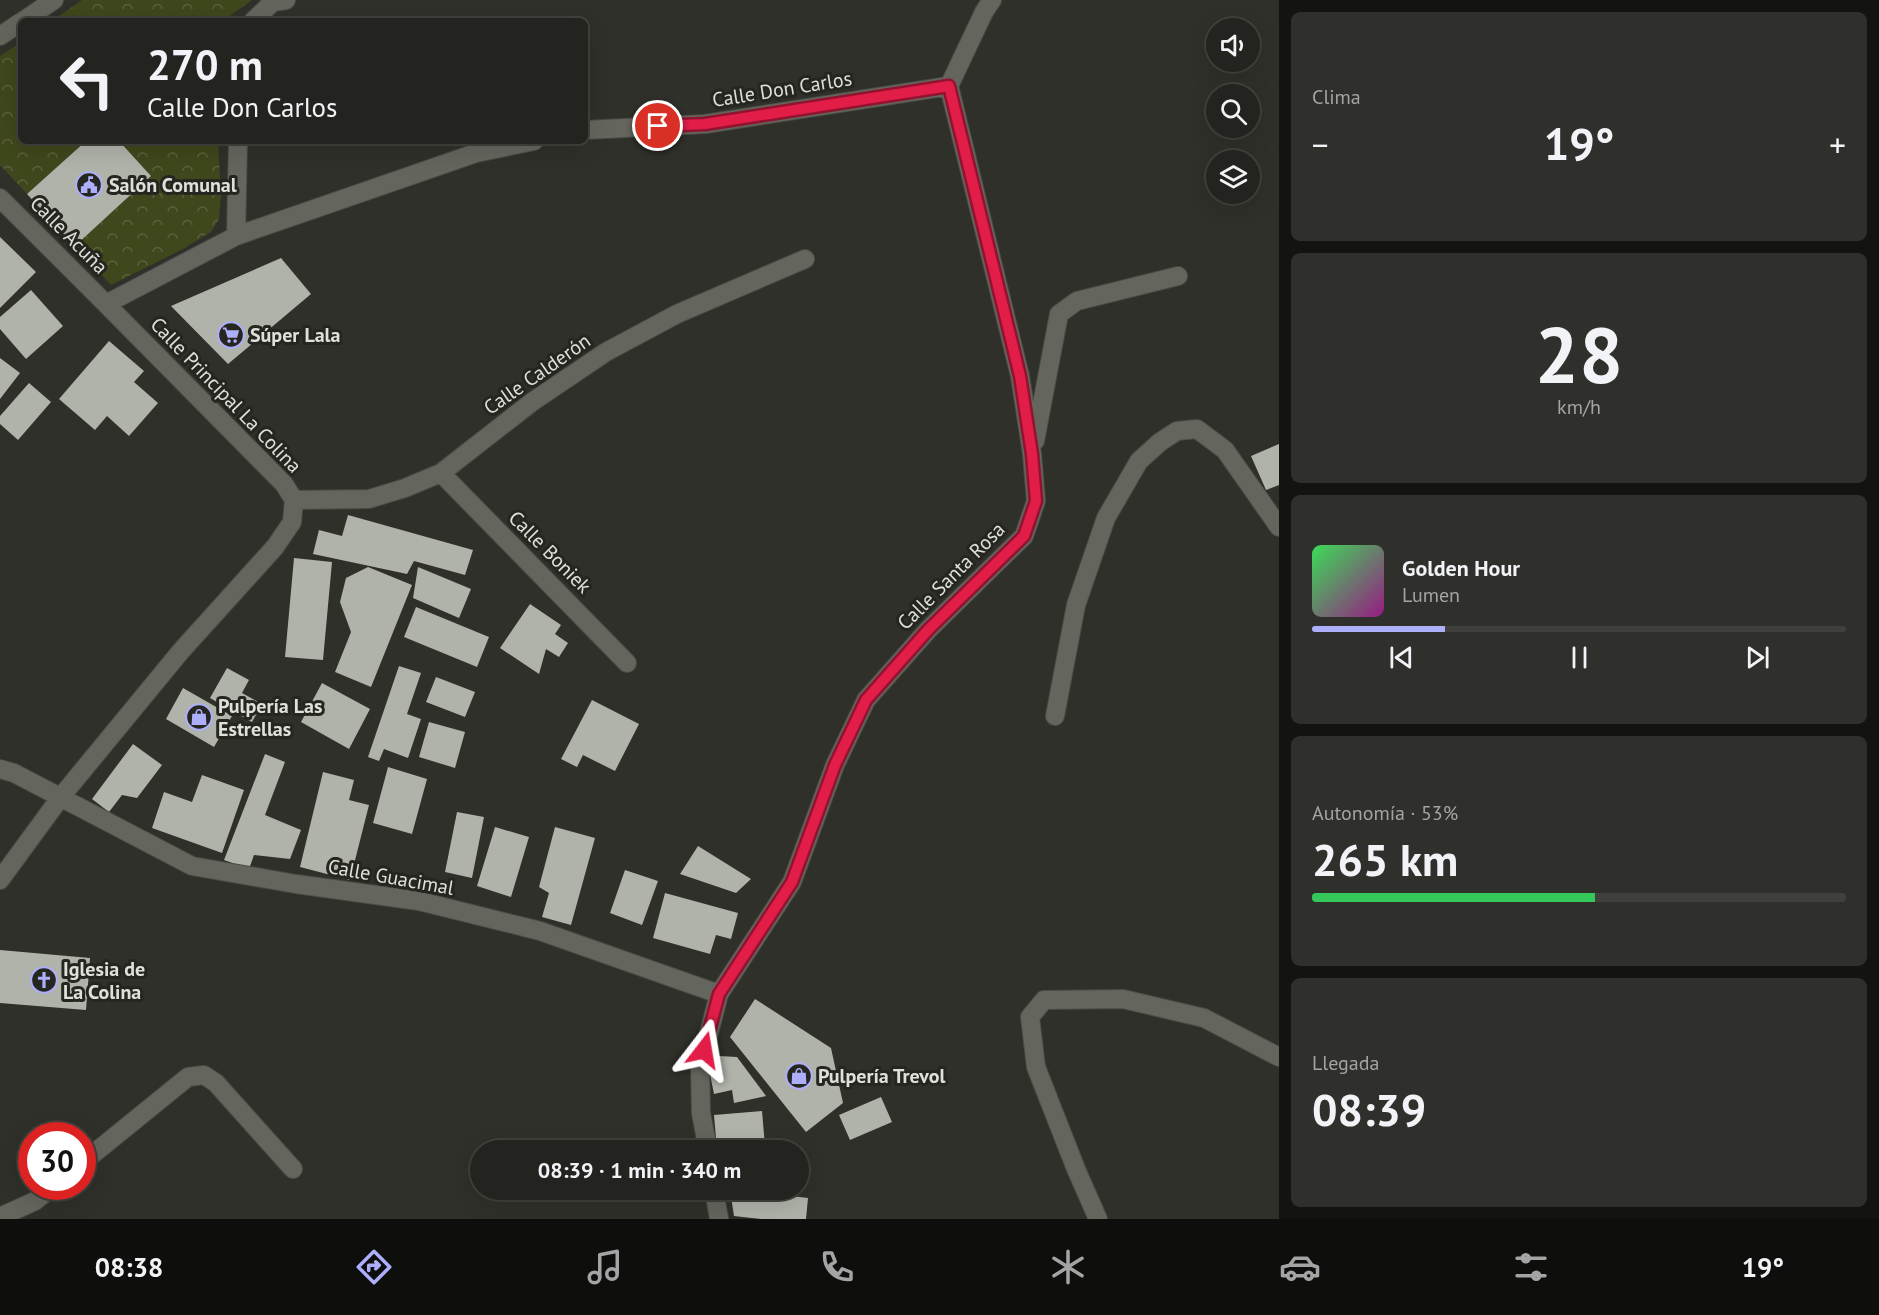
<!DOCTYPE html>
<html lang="es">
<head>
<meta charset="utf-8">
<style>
  :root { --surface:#23241f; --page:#2f302c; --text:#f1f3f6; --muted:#a3a4a4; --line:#40413d; --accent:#adaffb }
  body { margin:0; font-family:"PT Sans",sans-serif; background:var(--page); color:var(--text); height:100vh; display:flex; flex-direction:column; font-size:22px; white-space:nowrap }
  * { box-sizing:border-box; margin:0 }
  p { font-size:20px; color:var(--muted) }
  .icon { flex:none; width:33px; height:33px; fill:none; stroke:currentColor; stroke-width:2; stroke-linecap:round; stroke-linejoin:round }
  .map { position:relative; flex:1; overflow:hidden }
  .sheet { display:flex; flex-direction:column; gap:12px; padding:12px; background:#131411; width:600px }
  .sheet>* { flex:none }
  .guide { position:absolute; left:18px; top:18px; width:570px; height:126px; border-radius:9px; box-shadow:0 6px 24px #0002,0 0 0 2px var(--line); background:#23241f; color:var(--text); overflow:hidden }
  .fabs { position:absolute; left:1206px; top:18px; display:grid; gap:12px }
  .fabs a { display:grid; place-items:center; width:54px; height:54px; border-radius:50%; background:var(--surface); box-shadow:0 6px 24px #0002,0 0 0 2px var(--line); font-size:30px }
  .speed { position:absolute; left:18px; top:1122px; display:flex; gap:12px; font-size:30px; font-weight:700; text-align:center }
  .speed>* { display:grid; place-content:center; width:78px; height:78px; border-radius:50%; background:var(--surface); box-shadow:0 6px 24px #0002,0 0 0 2px var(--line); line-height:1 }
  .speed .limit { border:9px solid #d22; background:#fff; color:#111 }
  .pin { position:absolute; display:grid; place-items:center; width:51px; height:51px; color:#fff; margin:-26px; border:3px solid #fff; border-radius:50%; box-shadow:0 2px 6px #0007 }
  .me { position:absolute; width:66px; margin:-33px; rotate:14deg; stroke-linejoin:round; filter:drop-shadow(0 0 4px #0008) }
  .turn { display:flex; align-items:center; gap:21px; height:126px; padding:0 30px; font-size:27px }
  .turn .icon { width:78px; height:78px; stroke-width:2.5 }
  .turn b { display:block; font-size:42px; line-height:51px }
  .big { font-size:45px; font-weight:600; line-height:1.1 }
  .sheet .widget { flex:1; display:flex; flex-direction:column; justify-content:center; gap:9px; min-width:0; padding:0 21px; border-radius:9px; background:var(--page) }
  .sheet .dial { align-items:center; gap:0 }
  .dial b { font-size:78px; line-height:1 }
  .song { display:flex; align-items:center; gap:18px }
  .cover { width:72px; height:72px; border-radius:9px; background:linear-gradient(135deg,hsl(130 70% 55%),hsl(310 70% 35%)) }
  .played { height:6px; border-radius:3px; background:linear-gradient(90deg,var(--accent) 25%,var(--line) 25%) }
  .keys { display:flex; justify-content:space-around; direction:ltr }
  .heat { display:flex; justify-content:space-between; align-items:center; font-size:33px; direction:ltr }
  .charge { height:9px; border-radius:4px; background:linear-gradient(90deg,#34c759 53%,var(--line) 0) }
  .trip { position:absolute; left:470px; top:1140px; width:339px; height:60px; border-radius:30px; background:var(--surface); box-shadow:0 6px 24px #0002,0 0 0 2px var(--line); font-weight:600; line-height:60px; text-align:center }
  .dock { display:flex; height:96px; justify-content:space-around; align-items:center; background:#0e0e0c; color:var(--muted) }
  .dock .icon { width:42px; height:42px }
  .dock .active { color:var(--accent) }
  .dock b { font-size:27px; color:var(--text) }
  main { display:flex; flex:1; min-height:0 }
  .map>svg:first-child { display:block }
  .forest { fill:url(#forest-crowns) }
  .building { fill:#b0b3aa }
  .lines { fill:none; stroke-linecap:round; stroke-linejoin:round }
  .minor-casing { stroke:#4b4c46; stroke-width:20 }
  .minor { stroke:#64665e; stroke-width:18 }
  .route-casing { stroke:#92132f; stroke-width:15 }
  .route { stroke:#e11d48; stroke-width:10 }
  .labels { text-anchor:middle; stroke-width:6; stroke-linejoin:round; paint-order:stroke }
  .street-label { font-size:20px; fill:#dee0db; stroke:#25261f }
  .poi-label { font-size:20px; font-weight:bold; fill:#dee0db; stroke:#25261f; text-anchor:start }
</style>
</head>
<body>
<main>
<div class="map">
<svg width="1279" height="1219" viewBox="0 0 1279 1219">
  <defs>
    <pattern id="forest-crowns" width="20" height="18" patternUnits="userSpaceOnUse" patternTransform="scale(1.5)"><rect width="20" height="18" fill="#3f471c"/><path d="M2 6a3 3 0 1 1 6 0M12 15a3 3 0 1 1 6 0" fill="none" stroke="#5a613c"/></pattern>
  </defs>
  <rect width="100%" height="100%" fill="#2f3029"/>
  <!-- forest -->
  <path class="forest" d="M82,0H252L231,15L228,21H52Z
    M21,42V141H86L27,194L0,165V56Z
    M119,141H218L221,195L219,219L211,232L181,250L111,285L75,246L151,176Z"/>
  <!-- building -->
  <path class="building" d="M86,141H119L151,176L75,246L27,194Z
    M0,237L36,272L0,308Z
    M281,258L311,294L228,364L171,306Z
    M31,290L63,326L26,359L0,329V317Z
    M109,341L144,371L134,382L158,403L129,436L107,416L95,430L59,399Z
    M0,358L20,373L0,399Z
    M29,383L51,402L18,440L0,424V416Z
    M1279,444V485L1266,490L1251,456Z
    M348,515L473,550L465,575L414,561L407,574L313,554L319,530L342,536Z
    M294,558L332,562L323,660L285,657Z
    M368,567L412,585L371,687L335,672L351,632L340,602L346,578Z
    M418,567L471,589L459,618L413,598Z
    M530,604L561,625L555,634L568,643L559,657L546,649L539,674L500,648Z
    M416,607L489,637L477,667L404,637Z
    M399,666L421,673L407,714L421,719L408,758L384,749L379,761L368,757Z
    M227,668L249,680L242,693L262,704L252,722L210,698Z
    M436,677L475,692L465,717L426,702Z
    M322,683L370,709L349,749L301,722Z
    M183,688L232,716L214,747L166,719Z
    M592,700L639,724L615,771L583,755L577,767L561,759Z
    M429,722L465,732L455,768L419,757Z
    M133,744L162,765L137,798L122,795L109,812L92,799Z
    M265,754L285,762L265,815L301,830L290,859L254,855L249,869L224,860Z
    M388,767L427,779L412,834L373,823Z
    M323,772L354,780L349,800L369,805L350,880L300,867Z
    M202,775L244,790L222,853L152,828L164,792L192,802Z
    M457,812L484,817L472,878L445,872Z
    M495,827L529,837L511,897L477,886Z
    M555,827L595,838L571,925L542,917L549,893L539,887Z
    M698,846L751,879L736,893L680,874Z
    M625,870L658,881L642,925L610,913Z
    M665,893L738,913L731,939L716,935L710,954L653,938Z
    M0,950L90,958L86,1010L0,1003Z
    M755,999L831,1048L843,1103L806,1132L730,1037Z
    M719,1056L737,1057L766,1096L734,1103L732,1090L714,1094L708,1064Z
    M881,1097L892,1122L850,1140L839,1115Z
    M762,1111L765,1146L717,1150L714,1115Z
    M730,1190H791V1196L808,1198L806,1219H761L734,1216Z"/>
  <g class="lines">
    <!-- minor casing -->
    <g class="minor-casing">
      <path id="minor" d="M23,21L54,0
        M253,21L273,2L286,0
        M0,36L21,22
        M585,130L705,124L949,86
        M0,198L106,304
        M236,236L476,153L534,141
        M1035,441L1059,314L1077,301L1178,276
        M441,473L627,663
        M294,500L369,499L405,488L441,473L532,402L606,352L677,314L805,259
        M1055,716L1076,605L1106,518L1139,461L1160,442L1177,431L1197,429L1225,450L1279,527
        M0,769L14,773L192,866L296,884L419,901L540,931L719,994
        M0,880L60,798L181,651L275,547L292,522L294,500L284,484L106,304L236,236L238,141
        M708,1150L701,1113L700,1068L719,994L792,882L835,765L866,700L928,630L1024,536L1036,501L1032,454L1020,376L949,86L984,12L992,0
        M82,1163L188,1077L204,1075L216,1083L293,1169
        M714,1190L719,1219
        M0,1217L35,1201L53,1186
        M1098,1219L1076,1169L1036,1067L1030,1017L1044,1000L1123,999L1204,1018L1279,1057"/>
    </g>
    <!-- minor -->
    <use href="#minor" class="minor"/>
  </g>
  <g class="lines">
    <!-- route casing -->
    <g class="route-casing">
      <path id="route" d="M658,126L705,124L949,86L1020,376L1032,454L1036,501L1024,536L928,630L866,700L835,765L792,882L719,994L704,1050"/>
    </g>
    <!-- route -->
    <use href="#route" class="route"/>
  </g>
  <!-- icons -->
  <defs>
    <g id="civic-ring" transform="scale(1.35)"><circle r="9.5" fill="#25261f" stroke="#adaffb" stroke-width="1.5"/><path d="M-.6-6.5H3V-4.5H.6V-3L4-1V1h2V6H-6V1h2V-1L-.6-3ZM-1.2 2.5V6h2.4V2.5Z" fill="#adaffb"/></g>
    <g id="supermarket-ring" transform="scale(1.35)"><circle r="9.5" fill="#25261f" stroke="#adaffb" stroke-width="1.5"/><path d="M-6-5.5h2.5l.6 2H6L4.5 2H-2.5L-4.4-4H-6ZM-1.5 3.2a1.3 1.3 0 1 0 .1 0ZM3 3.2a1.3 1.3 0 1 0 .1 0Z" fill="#adaffb"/></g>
    <g id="shop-ring" transform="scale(1.35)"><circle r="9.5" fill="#25261f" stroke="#adaffb" stroke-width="1.5"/><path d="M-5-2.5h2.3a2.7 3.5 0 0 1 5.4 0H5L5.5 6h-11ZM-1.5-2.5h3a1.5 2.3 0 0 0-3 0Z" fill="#adaffb"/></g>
    <g id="church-ring" transform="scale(1.35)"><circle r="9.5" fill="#25261f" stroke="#adaffb" stroke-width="1.5"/><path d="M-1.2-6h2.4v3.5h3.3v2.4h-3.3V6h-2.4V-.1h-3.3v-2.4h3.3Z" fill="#adaffb"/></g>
  </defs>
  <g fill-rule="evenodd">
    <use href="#civic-ring" x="89" y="185"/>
    <use href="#supermarket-ring" x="231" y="335"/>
    <use href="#shop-ring" x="199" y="717"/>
    <use href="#church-ring" x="44" y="980"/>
    <use href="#shop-ring" x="799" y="1076"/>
  </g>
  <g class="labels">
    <!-- street labels -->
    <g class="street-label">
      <text transform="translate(782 89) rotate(-9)" y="7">Calle Don Carlos</text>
      <text transform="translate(69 235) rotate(45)" y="7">Calle Acuña</text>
      <text transform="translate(537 374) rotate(-35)" y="7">Calle Calderón</text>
      <text transform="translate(226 395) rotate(46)" y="7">Calle Principal La Colina</text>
      <text transform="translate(550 552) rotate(45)" y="7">Calle Boniek</text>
      <text transform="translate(951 576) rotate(-45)" y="7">Calle Santa Rosa</text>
      <text transform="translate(391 877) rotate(10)" y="7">Calle Guacimal</text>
    </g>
    <!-- poi labels -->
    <g class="poi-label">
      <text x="109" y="192">Salón Comunal</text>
      <text x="250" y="342">Súper Lala</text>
      <text x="218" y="713">Pulpería Las<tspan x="218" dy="23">Estrellas</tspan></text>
      <text x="63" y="976">Iglesia de<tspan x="63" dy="23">La Colina</tspan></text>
      <text x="818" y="1083">Pulpería Trevol</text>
    </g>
  </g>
</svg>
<div class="fabs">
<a><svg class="icon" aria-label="sound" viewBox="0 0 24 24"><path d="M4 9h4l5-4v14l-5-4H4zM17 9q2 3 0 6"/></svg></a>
<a><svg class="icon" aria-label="search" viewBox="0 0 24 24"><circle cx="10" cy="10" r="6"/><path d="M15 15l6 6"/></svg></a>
<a><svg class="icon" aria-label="layers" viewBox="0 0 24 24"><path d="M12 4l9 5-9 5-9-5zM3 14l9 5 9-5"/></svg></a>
</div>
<div class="speed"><div class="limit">30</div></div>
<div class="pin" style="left:658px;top:126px;background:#d93025"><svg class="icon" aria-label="arrive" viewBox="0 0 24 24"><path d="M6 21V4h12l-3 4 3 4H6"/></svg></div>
<svg class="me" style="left:704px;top:1050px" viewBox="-20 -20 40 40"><path d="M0-17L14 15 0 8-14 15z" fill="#e11d48" stroke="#fff" stroke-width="4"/></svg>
<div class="trip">08:39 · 1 min · 340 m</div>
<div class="guide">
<div class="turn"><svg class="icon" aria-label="left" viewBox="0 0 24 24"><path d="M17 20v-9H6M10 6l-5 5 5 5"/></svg><div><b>270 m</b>Calle Don Carlos</div></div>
</div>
</div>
<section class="sheet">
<div class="widget"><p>Clima</p>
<div class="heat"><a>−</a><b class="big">19°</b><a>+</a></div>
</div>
<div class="widget dial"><b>28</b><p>km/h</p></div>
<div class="widget">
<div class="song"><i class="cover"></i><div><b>Golden Hour</b><p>Lumen</p></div></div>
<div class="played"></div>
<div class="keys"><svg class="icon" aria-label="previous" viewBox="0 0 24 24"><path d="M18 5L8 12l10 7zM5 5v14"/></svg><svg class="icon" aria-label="pause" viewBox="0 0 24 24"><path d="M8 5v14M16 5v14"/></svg><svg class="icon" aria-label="next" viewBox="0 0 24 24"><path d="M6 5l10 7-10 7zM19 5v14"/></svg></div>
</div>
<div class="widget"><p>Autonomía · 53%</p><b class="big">265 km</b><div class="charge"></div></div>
<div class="widget"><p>Llegada</p><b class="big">08:39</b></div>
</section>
</main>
<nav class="dock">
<b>08:38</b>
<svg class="icon active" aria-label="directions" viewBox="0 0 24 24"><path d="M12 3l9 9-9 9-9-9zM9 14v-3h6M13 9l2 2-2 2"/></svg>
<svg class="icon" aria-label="music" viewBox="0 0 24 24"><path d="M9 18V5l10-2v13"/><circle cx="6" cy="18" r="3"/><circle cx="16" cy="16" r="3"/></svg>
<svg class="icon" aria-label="phone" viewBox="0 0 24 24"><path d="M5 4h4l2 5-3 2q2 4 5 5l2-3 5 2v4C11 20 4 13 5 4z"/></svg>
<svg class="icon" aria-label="climate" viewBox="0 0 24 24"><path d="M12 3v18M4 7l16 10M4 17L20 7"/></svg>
<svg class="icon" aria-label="car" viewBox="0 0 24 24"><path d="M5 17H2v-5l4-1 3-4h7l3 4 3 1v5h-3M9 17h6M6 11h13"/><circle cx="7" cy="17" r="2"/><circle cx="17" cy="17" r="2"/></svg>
<svg class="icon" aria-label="filters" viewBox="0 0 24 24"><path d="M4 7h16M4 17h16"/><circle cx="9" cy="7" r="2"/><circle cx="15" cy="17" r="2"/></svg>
<b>19°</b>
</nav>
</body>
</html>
